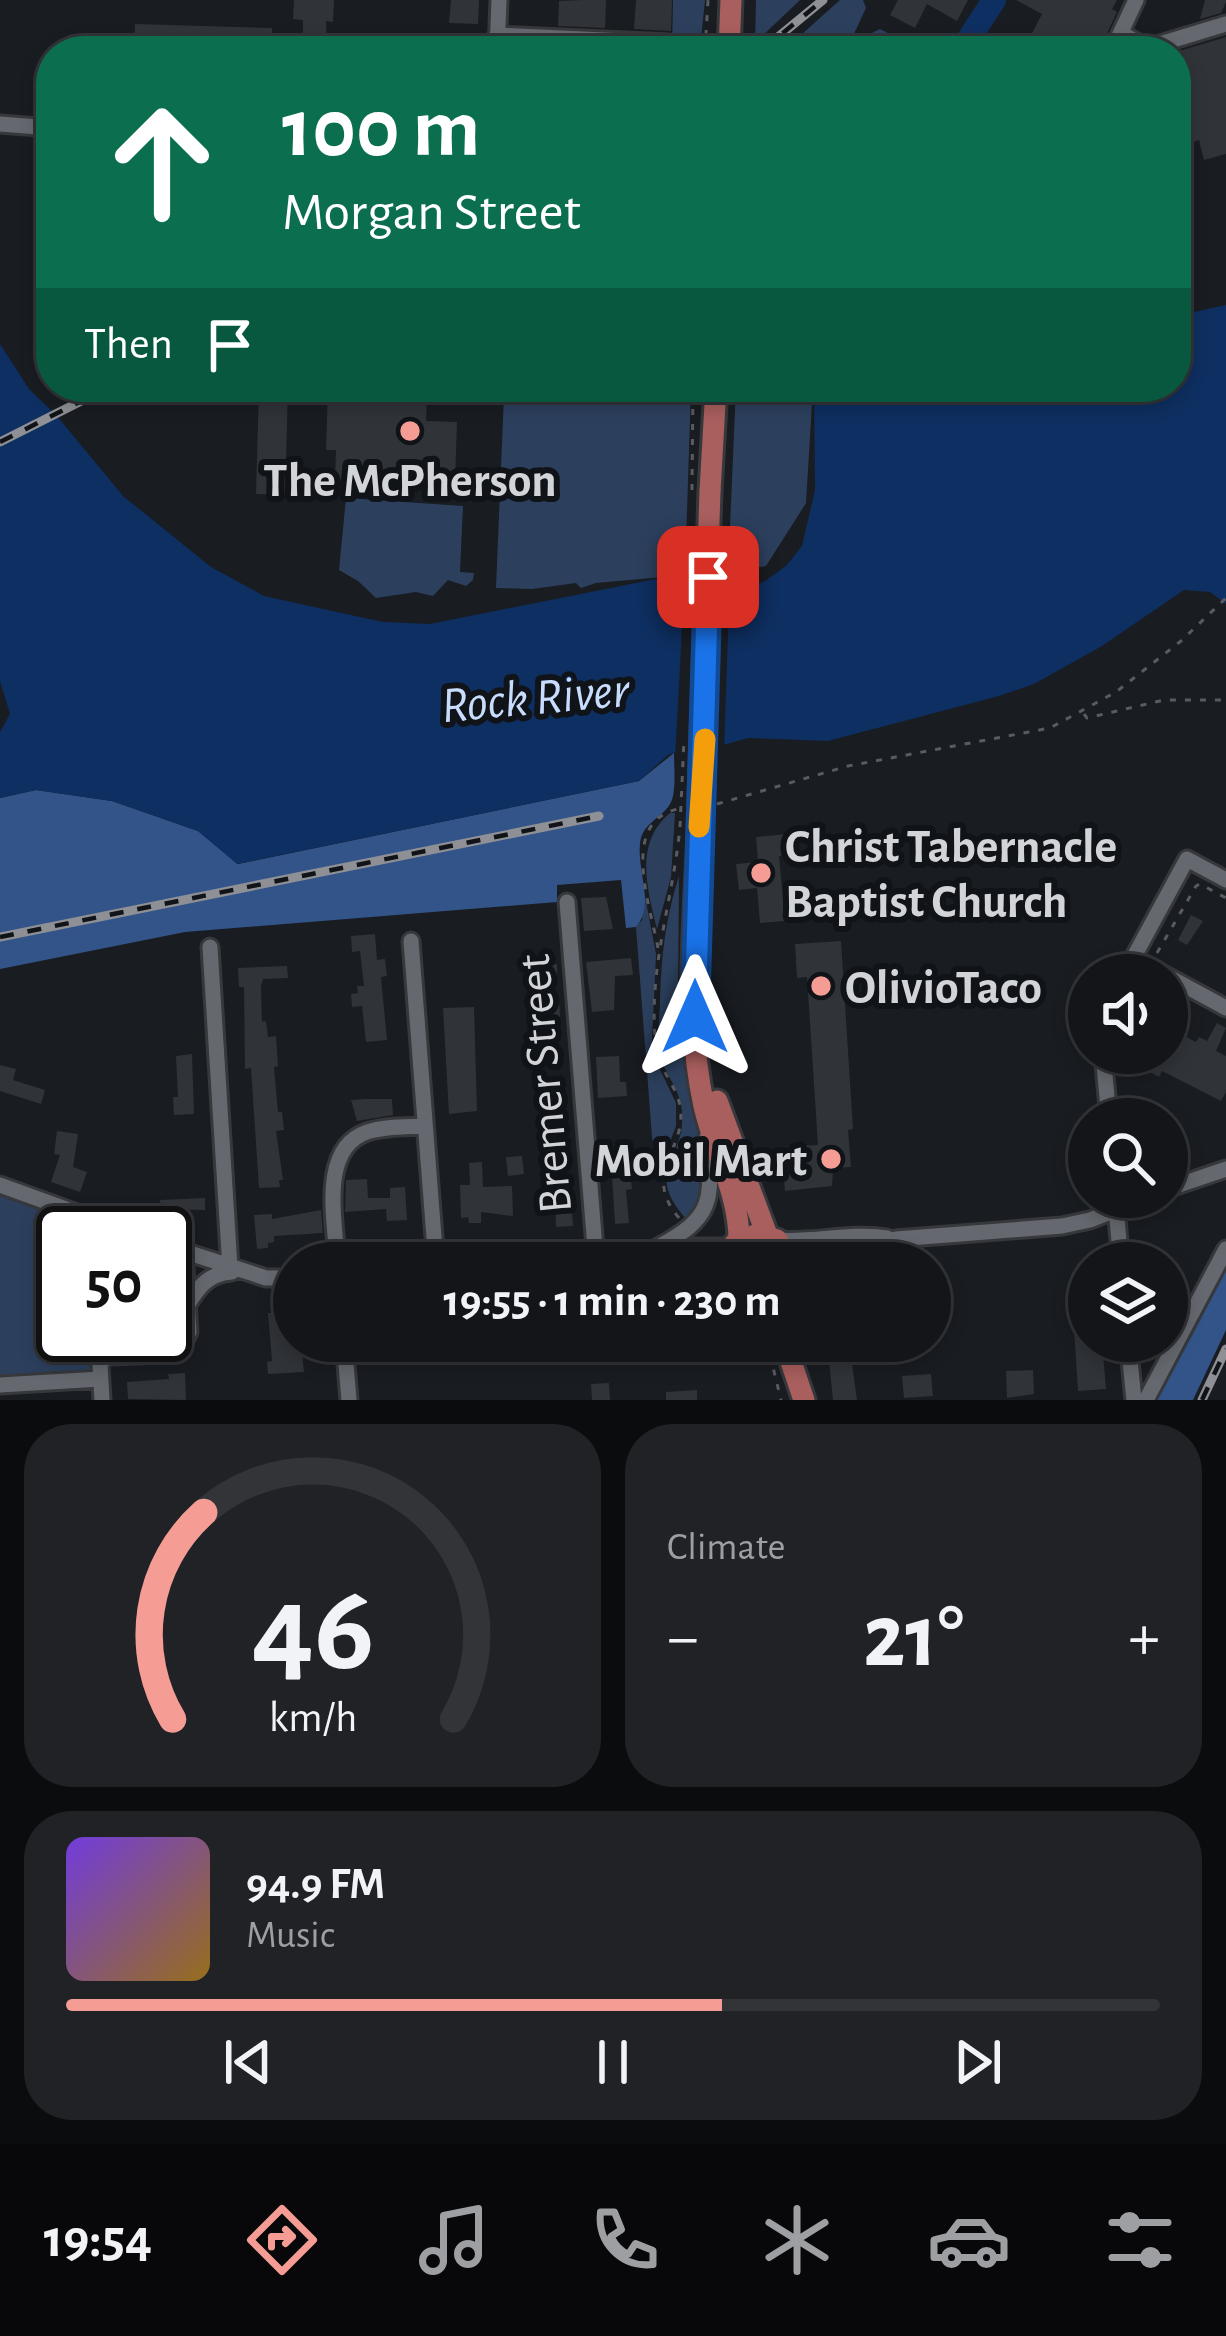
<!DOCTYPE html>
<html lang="en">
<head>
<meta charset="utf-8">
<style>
  :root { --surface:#131519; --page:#202226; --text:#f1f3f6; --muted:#9d9fa2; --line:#323438; --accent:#f59c94 }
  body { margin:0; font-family:"Alegreya Sans",sans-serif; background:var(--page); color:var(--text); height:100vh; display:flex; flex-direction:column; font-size:45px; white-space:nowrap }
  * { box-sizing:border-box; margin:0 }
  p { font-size:39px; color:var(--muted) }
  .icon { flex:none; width:66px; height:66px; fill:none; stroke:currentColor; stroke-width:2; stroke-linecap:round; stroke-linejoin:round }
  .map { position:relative; height:1400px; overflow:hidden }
  .drawer { display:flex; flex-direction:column; gap:24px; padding:24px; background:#0a0c0e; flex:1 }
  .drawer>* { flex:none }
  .hud { position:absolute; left:36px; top:36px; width:1155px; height:366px; border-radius:48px; box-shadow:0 6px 18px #0003,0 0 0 3px var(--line); background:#0b6e4f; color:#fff; overflow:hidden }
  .buttons { position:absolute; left:1068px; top:954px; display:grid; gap:24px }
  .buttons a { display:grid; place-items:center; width:120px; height:120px; border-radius:50%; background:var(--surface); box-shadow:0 6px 18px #0003,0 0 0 3px var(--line); font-size:60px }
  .speed { position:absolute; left:36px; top:1206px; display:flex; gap:24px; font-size:60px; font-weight:700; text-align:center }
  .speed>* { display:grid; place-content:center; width:156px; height:156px; border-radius:50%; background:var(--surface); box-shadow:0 6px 18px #0003,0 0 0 3px var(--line); line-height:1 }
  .speed .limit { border:6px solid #111; border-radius:18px; background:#fff; color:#111 }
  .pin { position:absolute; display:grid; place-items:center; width:102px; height:102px; color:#fff; margin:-51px; border-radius:24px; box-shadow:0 6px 18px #0006 }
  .me { position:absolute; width:132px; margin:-66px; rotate:0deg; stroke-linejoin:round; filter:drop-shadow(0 0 9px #0008) }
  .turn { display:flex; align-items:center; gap:42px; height:252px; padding:0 48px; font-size:54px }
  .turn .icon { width:156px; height:156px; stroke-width:2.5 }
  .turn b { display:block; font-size:84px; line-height:102px }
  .then { display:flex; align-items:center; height:114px; padding:0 48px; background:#0003; gap:24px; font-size:45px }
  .big { font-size:90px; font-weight:600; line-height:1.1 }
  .drawer .widget { flex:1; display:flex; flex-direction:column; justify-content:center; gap:18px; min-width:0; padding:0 42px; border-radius:48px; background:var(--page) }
  .drawer .dial { align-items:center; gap:0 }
  .dial svg { height:312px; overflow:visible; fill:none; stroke:var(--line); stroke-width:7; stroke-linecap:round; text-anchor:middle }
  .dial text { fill:var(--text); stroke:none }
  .song { display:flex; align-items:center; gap:36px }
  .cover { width:144px; height:144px; border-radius:18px; background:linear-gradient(135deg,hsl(260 70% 55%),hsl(40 70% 35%)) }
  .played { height:12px; border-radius:6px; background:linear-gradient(90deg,var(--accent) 60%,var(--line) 60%) }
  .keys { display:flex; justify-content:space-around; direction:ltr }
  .heat { display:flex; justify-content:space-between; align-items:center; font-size:66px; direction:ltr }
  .drawer .tiles { flex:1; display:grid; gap:24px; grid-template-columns:1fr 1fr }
  .widget:last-child { grid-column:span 2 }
  .trip { position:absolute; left:273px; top:1242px; width:678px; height:120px; border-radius:60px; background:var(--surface); box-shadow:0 6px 18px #0003,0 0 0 3px var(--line); font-weight:600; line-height:120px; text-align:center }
  .tabs { display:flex; height:192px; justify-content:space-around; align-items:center; background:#08080a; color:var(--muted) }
  .tabs .icon { width:84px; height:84px }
  .tabs .current { color:var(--accent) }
  .tabs b { font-size:54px; color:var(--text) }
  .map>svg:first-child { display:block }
  .green { fill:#2c405e }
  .forest { fill:#325489 }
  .water { fill:#0e2f61 }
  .pier { fill:#191c21 }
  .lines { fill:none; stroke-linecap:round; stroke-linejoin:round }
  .river { stroke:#0e2f61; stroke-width:24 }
  .building { fill:#303338 }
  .minor-casing { stroke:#36383c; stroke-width:21 }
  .major-casing { stroke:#36383c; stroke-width:27 }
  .path { stroke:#595b60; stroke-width:3; stroke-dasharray:6 9; stroke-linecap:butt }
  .minor { stroke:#65696f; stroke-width:15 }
  .major { stroke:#a95f5e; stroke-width:21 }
  .rail-casing { stroke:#8e9095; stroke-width:9 }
  .rail { stroke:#101318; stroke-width:4.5; stroke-dasharray:14; stroke-linecap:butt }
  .major-bridge-casing { stroke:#36383c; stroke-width:27; stroke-linecap:butt }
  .path-bridge { stroke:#595b60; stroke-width:3; stroke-dasharray:6 9; stroke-linecap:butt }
  .major-bridge { stroke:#a95f5e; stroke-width:21 }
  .route-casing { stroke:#114b97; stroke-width:30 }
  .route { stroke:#1a73e8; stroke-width:21 }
  .slow { stroke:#f59e0b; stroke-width:21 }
  .poi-dot { fill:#f59c94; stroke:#101318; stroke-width:4.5 }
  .labels { text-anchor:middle; stroke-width:12; stroke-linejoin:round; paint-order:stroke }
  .poi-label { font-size:48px; font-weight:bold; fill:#d2d4d8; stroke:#101318; text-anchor:start }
  .street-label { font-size:48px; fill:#d2d4d8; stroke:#101318 }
  .water-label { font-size:51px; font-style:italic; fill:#c8ddfe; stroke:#101318 }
</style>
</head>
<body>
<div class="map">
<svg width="1226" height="1400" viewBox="0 0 1226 1400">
  <rect width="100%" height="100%" fill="#191c21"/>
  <!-- green -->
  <path class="green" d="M673,0H705L700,49L672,48Z
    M756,0H800L755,43Z
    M840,0H863L866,8L846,51H783Z
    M880,29L923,51H861L872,33Z
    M602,387H691L685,575L596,583L581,588L576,583L532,589L496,588L504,395L509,388C542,393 569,398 602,387Z
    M736,387H813L806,503L766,566L728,573Z
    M346,498L463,506L460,572L474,573L473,580L466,586L448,580L433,596L416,592L376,598L358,581L339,570Z
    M670,813H675L671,877L657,929C647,888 634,843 670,813Z
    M679,876L678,1010L704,1174L703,1201L690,1223C640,1170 686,1162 682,1112C681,1089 663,1073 659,1052C657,1037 659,1020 660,1005C661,959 665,920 679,876Z
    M644,891L656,954L652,1041L655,1059L676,1103V1126L659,1171L652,1137L636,927L642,920Z
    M0,1196L104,1233H63V1335H165V1254L171,1257L174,1266L178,1330L172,1339L89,1345L90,1370L0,1375Z"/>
  <!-- forest -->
  <path class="forest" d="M674,753C674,767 676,787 672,800C664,819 642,821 640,844C637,870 655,906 636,927L626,928L621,880L557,885V902L185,932L0,969V798L36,790L112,801L198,831L238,864L639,781Z
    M1226,1262V1330L1193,1400H1157Z"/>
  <!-- water -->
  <path class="water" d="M1226,305V604L1210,592L1184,590L1102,646L1034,684L999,696L828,741L748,738L727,744L695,745L668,755L639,781L237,864L198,831L112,801L36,790L0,798V732L10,714L0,681V344L29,389L57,416L123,496L211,567L264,596L383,622L430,624L666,577L762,583L786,566L802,546L815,490L814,387H1176V316Z"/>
  <!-- pier -->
  <path class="pier" d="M685,572L730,576L724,750L697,751L675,759Z"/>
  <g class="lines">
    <!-- river -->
    <path class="river" d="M961,51L994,0"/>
  </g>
  <!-- building -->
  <path class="building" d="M294,0H334L333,22L326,21L327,51H303V20L293,19Z
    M451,0H479L478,24L449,23Z
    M583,0H606L605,28L558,26L559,1Z
    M636,0H672L671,31L634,29Z
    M898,0H968L957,21L927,4L915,28L890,15Z
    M1016,0H1117L1112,9L1117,12L1102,44L1090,38L1083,51H1023L1042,14Z
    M1205,0H1226V2L1221,13L1200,19Z
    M135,24L272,28L273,51H134Z
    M1226,37V154L1204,160L1199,140L1176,148V52Z
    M259,388L288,389L285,495L256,494Z
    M328,388L427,396L426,421L457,422L455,482L335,481L336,450H326Z
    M787,834L789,855L779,856L785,921L760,923L757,888L739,890L736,864L758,862L756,837Z
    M606,897L613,929L584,931L581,898Z
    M1191,915L1203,921L1187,945L1178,940Z
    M375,934L377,960L385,959L387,976L381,977L387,1040L366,1042L362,1006L352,1007L351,994L358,993L357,986H364L360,951L352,952L351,936Z
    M841,941L853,1129L848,1130L851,1167L833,1168L832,1186L785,1191L781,1147L818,1145L807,977L797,978L795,944Z
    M631,958L633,975L615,976L614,1010L592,1012L586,962Z
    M557,964V982H544L546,1002L559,1001L560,1017L531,1018L530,965Z
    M287,966L288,978L263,979L261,986L262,1022L266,1021L268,1037L276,1036L278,1066L274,1067L278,1112H282L284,1130L276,1131L283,1180H279L280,1187L259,1188L251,1068L245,1069L244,987H239L238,968Z
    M474,1007L477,1111L449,1114L443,1008Z
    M1217,1023L1226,1028L1216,1051L1226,1056V1092L1221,1101L1162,1071L1159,1077L1147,1070L1155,1053H1167V1027L1196,1042L1199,1037L1207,1041Z
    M192,1054L194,1114L174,1115L173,1097H178L176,1056Z
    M619,1056L620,1082H626L627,1096L598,1098L596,1057Z
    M0,1065L16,1069L13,1080L45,1090L41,1104L0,1091Z
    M365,1099H392L393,1115L357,1121L351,1100Z
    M567,1119L568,1136L549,1138L548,1126Z
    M57,1131L78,1134L73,1167L87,1172L80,1192L51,1182L60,1155L54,1154Z
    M622,1143L625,1169H630L632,1189L626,1190L629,1223L615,1224L611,1161L600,1162L599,1145Z
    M522,1156L524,1174L508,1176L506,1157Z
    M482,1162L483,1187L512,1186L513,1216L481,1212V1223H469L468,1217L461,1218L460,1185H470L469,1163Z
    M367,1179L368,1198H390V1188L405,1187L407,1220L387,1221L386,1209L345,1212L346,1180Z
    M205,1198V1210L161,1209L160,1200Z
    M571,1198L573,1226L556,1227L555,1199Z
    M321,1210L323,1233L274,1236V1242L268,1243V1248L257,1249L254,1215L272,1214V1219Z
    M1089,1297V1341H1102L1106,1389L1078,1391L1072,1298Z
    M294,1312V1341H301L304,1372L268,1374L267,1362L272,1361L268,1313Z
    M548,1341L585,1342V1352L550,1356Z
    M827,1341H849L857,1400H833Z
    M1033,1370L1034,1394L1007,1398L1006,1371Z
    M185,1373L186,1400L128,1399L127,1382L169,1379L168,1374Z
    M931,1374L933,1396L904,1398L902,1376Z
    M609,1383L610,1400H592L591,1384Z
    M697,1390V1400H666V1392Z"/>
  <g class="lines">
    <!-- minor casing -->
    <g class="minor-casing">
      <path id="minor" d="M1121,33L1147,48L1226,24
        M497,35L669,43
        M497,51L499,0
        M1112,51L1136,0
        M0,124L51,128
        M567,902L596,1260
        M411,941L436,1263
        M210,947L230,1268
        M1134,958L1165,975
        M1124,975L1187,859L1226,880
        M1167,976L1226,1008
        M1103,1053L1109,1119
        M0,1185L132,1233
        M1167,1189L1226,1169
        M1115,1197L1121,1263
        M777,1240C815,1243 850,1232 887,1238
        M165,1245L266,1278H294
        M658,1247C716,1216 712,1199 707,1137
        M664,1247H732
        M337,1263C336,1223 318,1149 367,1132C385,1126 406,1127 425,1126
        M552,1263L596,1260L708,1263
        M802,1263L837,1250L896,1239L1062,1226L1090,1220L1149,1197
        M187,1306C198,1287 209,1273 232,1272
        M344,1341L349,1400
        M1128,1341L1134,1400
        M0,1385L100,1379
        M102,1400L100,1364L107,1356C134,1354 178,1360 189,1332L184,1252
        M1146,1400L1226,1249"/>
    </g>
    <!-- major casing -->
    <g class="major-casing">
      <path id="major" d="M729,51L731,0
        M710,491L716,387
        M699,827C696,919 684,1016 704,1106C714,1151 739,1193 739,1240
        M717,1101L767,1235
        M725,1263L735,1243L758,1234L777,1240L791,1263
        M784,1341L804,1400"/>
    </g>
    <!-- path -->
    <path class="path" d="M705,51L708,0
      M692,490L693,387
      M1084,714L1087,718L1164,700H1226
      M717,804L848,766L1050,728L1116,692L1181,641L1226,598
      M658,948C650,904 617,816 684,808
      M1157,953L1196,886L1200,884L1226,898
      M1121,1053L1122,1067
      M679,1218C640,1172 688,1149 680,1106C676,1084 658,1069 656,1046C647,971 673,901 680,827
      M770,1355L781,1400"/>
    <!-- minor -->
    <use href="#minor" class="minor"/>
    <!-- major -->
    <use href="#major" class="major"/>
    <!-- rail casing -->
    <g class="rail-casing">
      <path id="rail" d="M761,51L823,0
        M0,442L109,387
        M0,937L599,816
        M1202,1400L1226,1349"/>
    </g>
    <!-- rail -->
    <use href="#rail" class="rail"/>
    <!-- major-bridge casing -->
    <g class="major-bridge-casing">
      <path id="major-bridge" d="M699,827L710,491"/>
    </g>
    <!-- path-bridge -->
    <path class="path-bridge" d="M680,827L684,739"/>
    <!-- major-bridge -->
    <use href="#major-bridge" class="major-bridge"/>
  </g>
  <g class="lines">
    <!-- route casing -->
    <g class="route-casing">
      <path id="route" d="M695,1017L708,577"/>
    </g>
    <!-- route -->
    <use href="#route" class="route"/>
    <!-- slow -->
    <path class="slow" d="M699,827L705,739"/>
  </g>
  <!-- markers -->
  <g class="poi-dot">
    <circle cx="410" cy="431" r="12"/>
    <circle cx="761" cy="873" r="12"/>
    <circle cx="821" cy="986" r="12"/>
    <circle cx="831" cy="1159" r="12"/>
  </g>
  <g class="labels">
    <!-- poi labels -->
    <g class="poi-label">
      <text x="410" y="496" text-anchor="middle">The McPherson</text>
      <text x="785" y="862">Christ Tabernacle<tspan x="785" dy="55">Baptist Church</tspan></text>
      <text x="845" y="1003">OlivioTaco</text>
      <text x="807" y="1176" text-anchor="end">Mobil Mart</text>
    </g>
    <!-- street labels -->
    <g class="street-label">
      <text transform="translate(543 1084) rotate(-95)" y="17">Bremer Street</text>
    </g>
    <!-- water labels -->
    <g class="water-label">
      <text transform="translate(535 696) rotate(-5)" y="18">Rock River</text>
    </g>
  </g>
</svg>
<div class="buttons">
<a><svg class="icon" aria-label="sound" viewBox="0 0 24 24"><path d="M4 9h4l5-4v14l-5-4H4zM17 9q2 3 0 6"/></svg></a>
<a><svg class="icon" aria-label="search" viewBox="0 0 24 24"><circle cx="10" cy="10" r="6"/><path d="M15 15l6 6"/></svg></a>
<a><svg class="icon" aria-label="layers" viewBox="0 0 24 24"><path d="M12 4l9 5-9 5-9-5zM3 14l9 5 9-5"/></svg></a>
</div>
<div class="speed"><div class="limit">50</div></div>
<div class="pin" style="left:708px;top:577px;background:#d93025"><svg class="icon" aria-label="arrive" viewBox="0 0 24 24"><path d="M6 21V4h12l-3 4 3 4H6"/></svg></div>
<svg class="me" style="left:695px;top:1017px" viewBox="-20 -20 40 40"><path d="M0-17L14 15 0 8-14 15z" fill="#1a73e8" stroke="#fff" stroke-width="4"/></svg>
<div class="trip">19:55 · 1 min · 230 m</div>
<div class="hud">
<div class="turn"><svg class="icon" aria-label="ahead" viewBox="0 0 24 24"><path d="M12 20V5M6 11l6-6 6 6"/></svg><div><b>100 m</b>Morgan Street</div></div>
<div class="then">Then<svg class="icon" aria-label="arrive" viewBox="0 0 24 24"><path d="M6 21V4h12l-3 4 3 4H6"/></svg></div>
</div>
</div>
<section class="drawer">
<div class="tiles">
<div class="widget dial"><svg viewBox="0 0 100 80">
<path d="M14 69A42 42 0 1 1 86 69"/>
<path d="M14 69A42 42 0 0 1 22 16" stroke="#f59c94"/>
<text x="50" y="56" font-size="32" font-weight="700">46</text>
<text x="50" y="72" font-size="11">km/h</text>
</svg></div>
<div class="widget"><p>Climate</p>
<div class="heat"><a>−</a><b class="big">21°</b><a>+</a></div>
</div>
<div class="widget">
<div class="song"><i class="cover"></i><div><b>94.9 FM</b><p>Music</p></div></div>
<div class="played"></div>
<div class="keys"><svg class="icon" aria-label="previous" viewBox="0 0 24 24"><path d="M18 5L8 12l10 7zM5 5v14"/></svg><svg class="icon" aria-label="pause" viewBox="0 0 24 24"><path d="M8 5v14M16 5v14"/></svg><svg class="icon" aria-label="next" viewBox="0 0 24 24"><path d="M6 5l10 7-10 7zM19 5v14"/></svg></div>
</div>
</div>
</section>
<nav class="tabs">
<b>19:54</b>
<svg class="icon current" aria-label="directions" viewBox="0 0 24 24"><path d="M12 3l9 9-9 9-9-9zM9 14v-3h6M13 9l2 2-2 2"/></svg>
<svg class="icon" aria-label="music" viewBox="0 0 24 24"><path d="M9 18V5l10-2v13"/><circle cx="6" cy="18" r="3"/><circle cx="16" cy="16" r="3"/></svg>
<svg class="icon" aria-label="phone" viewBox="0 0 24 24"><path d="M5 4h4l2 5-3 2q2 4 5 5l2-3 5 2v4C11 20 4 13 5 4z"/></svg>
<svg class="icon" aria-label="climate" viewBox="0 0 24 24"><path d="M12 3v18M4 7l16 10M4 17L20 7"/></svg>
<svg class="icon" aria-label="car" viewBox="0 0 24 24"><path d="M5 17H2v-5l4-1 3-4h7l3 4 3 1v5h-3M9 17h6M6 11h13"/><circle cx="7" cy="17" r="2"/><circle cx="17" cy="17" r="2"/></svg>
<svg class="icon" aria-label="filters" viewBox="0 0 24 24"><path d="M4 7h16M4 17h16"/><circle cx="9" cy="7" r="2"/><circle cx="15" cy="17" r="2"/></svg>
</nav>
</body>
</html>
